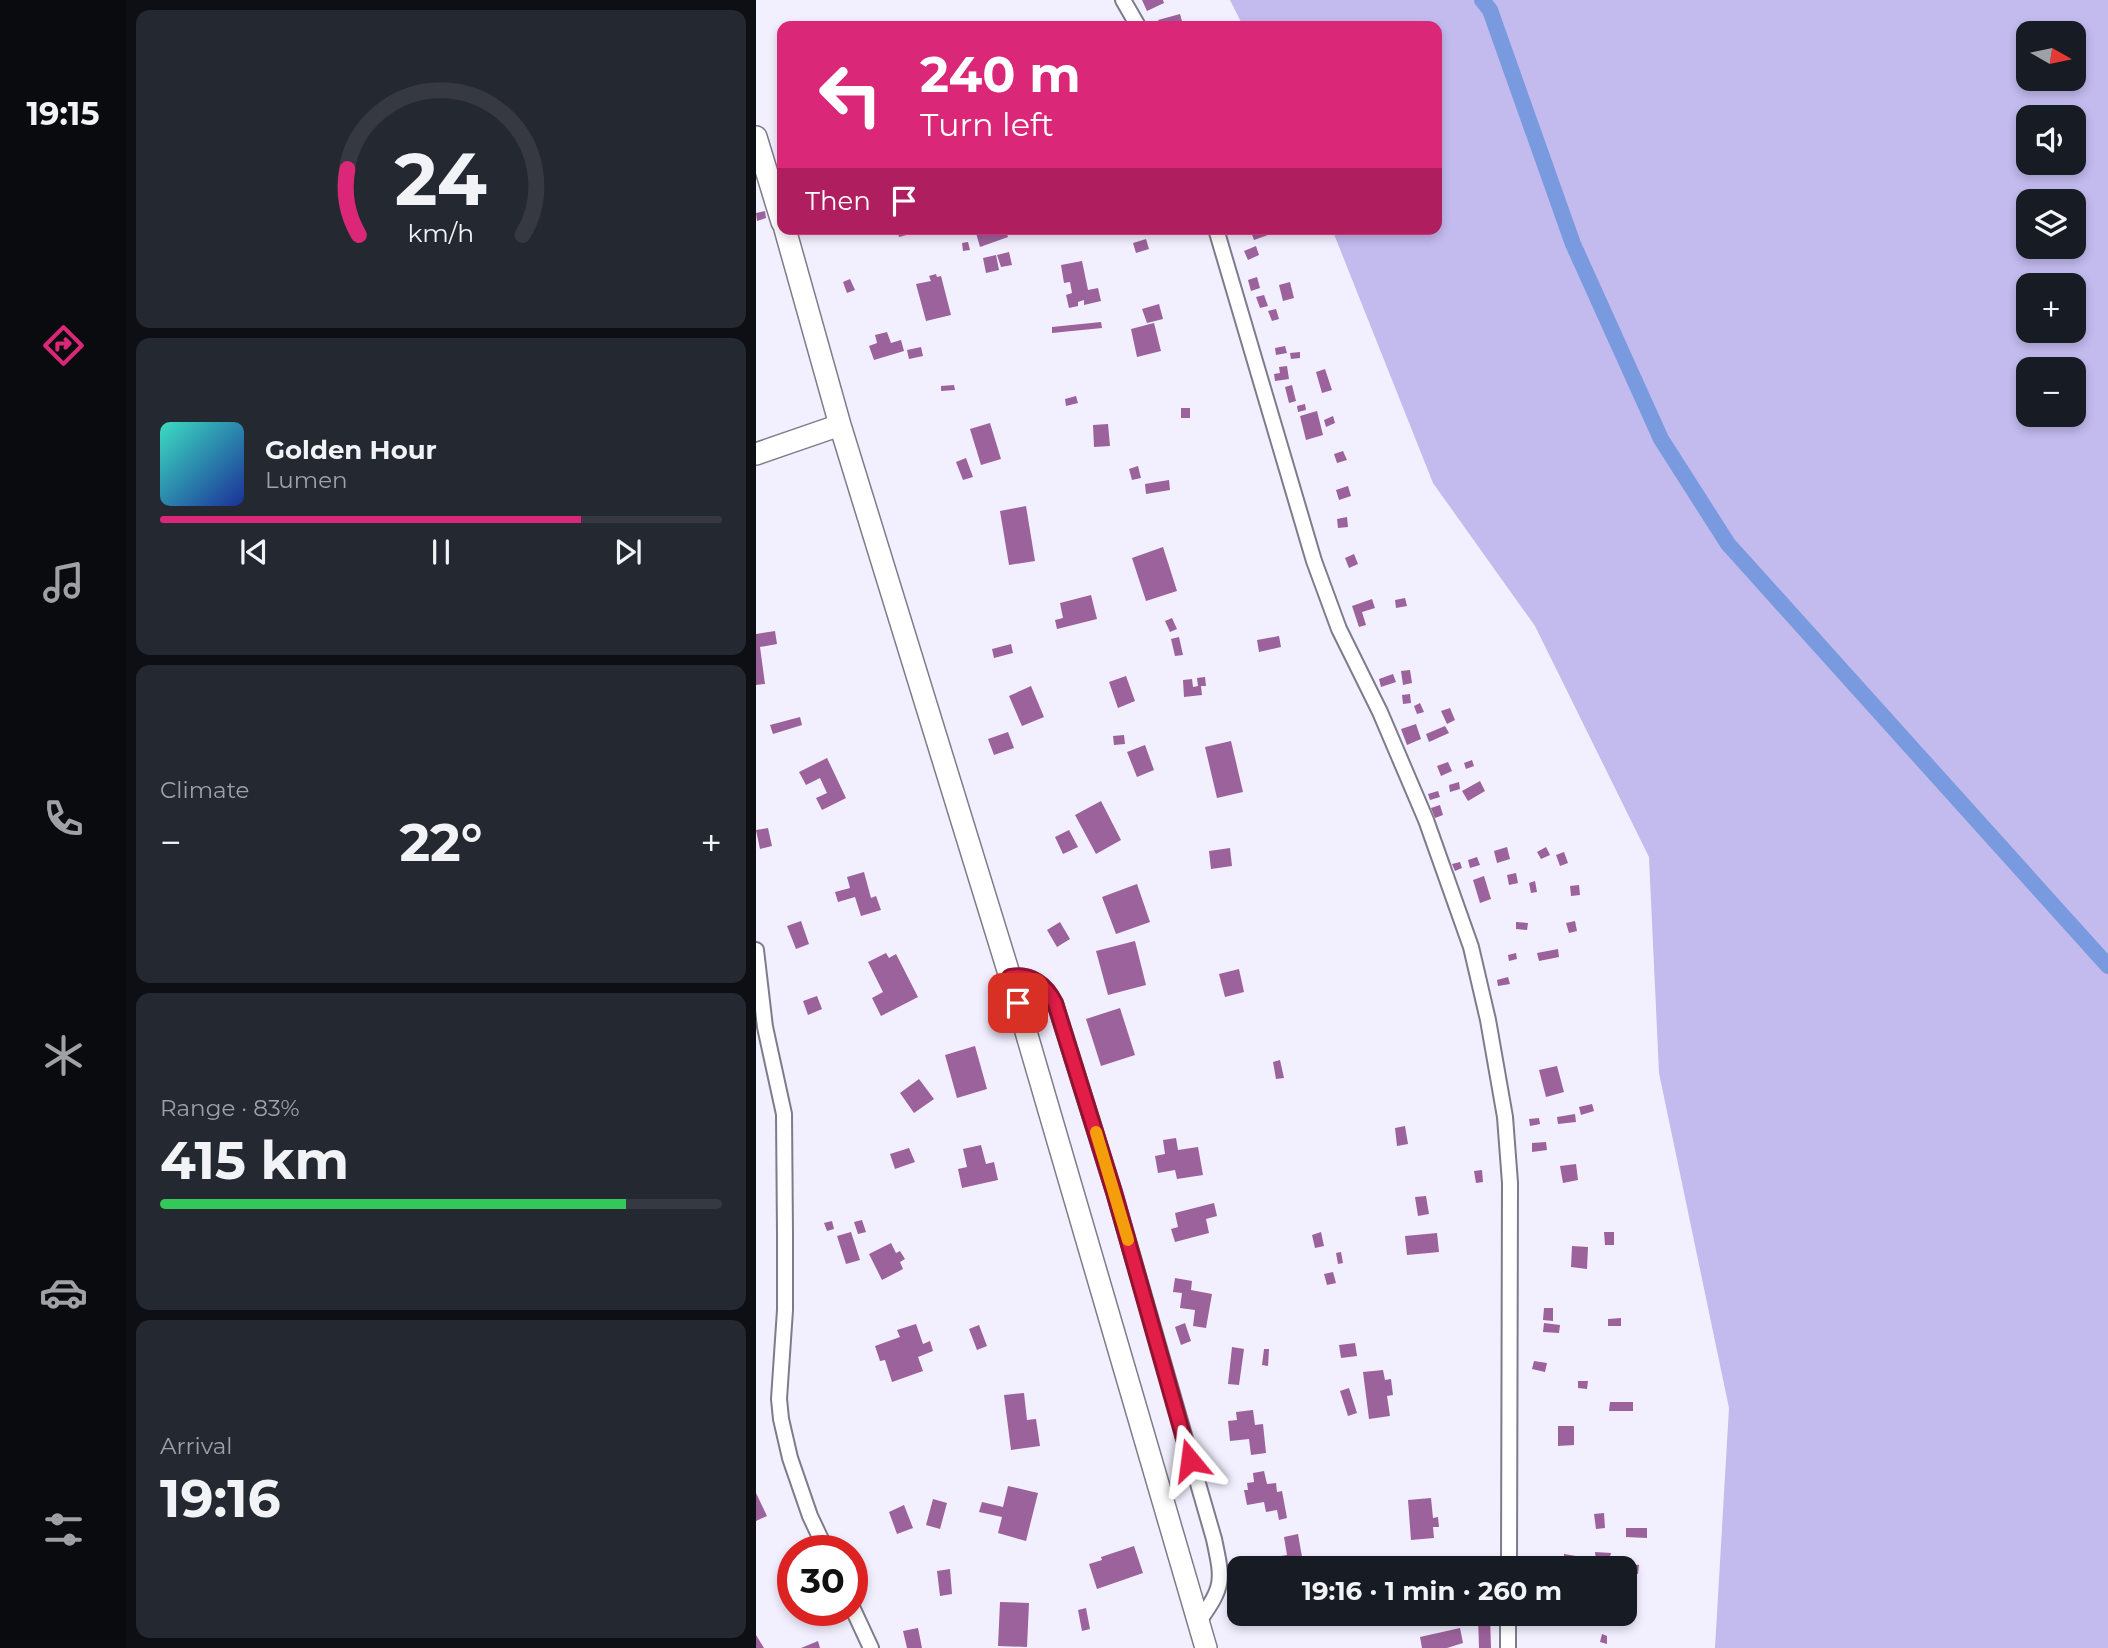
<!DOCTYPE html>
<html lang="en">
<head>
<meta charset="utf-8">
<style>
  :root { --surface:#171b24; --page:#242831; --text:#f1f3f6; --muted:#9ea1a6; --line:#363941; --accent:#db2777 }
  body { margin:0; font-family:Montserrat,sans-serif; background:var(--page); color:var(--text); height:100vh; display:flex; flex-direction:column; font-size:26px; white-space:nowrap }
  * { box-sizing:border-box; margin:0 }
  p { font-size:23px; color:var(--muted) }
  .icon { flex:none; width:38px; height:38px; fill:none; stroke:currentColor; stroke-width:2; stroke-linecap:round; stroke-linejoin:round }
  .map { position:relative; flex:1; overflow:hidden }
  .sheet { display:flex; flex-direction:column; gap:10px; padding:10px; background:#0d0f14; width:630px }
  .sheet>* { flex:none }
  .guide { position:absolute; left:21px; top:21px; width:665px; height:214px; border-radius:14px; box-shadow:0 4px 10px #0003; background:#db2777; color:#fff; overflow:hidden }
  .needle { width:46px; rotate:99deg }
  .buttons { position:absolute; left:1260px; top:21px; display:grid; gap:14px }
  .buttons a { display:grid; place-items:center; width:70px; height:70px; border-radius:14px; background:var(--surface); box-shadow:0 4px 10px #0003; font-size:35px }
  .speed { position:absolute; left:21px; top:1535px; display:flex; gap:14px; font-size:35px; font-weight:700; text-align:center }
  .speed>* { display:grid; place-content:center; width:91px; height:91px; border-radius:50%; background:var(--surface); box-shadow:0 4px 10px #0003; line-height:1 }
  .speed .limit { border:10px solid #d22; background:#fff; color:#111 }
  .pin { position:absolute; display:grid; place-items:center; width:60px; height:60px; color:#fff; margin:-30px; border-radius:14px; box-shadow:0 4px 10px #0006 }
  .me { position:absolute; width:77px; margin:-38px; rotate:344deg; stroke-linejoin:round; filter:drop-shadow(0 0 5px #0008) }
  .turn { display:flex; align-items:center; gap:24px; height:147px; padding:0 28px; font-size:32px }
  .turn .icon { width:91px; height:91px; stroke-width:2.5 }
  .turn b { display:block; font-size:49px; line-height:60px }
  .then { display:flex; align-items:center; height:66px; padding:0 28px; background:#0003; gap:14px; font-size:26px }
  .big { font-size:52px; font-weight:700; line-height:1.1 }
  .sheet .card { flex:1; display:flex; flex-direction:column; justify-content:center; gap:10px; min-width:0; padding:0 24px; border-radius:14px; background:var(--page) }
  .sheet .dial { align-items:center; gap:0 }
  .dial svg { height:182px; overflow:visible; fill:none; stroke:var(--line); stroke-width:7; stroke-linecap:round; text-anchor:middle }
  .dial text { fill:var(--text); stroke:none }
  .song { display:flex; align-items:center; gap:21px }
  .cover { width:84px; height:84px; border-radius:10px; background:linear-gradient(135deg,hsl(170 70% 55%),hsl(230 70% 35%)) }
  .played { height:7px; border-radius:4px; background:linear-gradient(90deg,var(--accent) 75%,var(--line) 75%) }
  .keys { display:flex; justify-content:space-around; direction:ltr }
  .heat { display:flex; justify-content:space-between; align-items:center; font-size:38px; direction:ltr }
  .charge { height:10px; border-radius:5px; background:linear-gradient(90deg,#34c759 83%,var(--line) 0) }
  .trip { position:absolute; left:471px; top:1556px; width:410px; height:70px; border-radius:14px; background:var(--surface); box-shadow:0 4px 10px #0003; font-weight:700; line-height:70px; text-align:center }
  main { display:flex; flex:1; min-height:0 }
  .dock { display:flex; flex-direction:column; width:126px; justify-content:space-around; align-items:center; background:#090b0e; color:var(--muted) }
  .dock .icon { width:49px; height:49px }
  .dock .active { color:var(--accent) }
  .dock b { font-size:32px; color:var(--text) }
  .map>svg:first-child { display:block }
  .green { fill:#c3baee; fill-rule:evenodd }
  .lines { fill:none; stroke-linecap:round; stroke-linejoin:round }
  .canal { stroke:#799adf; stroke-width:16 }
  .building { fill:#9c629b }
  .minor-casing { stroke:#7e7c8a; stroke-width:18 }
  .secondary-casing { stroke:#7e7c8a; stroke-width:24 }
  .minor { stroke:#fff; stroke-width:14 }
  .secondary { stroke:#fff; stroke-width:21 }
  .route-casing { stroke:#92132f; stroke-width:18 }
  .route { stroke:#e11d48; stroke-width:12 }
  .slow { stroke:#f59e0b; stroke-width:12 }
</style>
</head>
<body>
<main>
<nav class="dock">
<b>19:15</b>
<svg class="icon active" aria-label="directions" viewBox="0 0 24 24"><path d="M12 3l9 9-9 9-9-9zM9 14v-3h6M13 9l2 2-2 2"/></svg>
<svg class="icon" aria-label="music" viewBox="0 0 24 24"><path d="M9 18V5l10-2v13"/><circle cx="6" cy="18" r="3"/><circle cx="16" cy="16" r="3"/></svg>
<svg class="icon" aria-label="phone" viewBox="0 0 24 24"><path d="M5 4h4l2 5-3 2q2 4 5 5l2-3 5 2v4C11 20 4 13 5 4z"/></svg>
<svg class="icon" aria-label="climate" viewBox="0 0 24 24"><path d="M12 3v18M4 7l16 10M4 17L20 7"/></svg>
<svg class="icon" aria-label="car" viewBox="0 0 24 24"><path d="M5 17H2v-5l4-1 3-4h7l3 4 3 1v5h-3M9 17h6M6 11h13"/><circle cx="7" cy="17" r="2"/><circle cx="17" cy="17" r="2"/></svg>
<svg class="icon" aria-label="filters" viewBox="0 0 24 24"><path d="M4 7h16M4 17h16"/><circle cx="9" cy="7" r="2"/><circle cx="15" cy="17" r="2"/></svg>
</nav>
<section class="sheet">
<div class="card dial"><svg viewBox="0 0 100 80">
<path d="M14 69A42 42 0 1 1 86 69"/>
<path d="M14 69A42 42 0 0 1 9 40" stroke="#db2777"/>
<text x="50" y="56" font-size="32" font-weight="700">24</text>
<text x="50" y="72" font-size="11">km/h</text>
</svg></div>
<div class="card">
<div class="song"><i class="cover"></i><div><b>Golden Hour</b><p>Lumen</p></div></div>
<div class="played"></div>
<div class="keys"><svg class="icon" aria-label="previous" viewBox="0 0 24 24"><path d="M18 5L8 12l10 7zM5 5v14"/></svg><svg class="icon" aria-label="pause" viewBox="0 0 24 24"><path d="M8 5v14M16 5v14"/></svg><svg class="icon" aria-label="next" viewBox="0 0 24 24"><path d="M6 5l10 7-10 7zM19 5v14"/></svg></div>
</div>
<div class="card"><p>Climate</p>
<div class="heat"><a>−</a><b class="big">22°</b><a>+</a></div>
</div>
<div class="card"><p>Range · 83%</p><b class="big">415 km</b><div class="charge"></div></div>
<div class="card"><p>Arrival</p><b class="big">19:16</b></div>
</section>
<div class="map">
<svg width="1352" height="1648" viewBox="0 0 1352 1648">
  <rect width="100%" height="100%" fill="#f2efff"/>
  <!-- green -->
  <path class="green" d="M474,0H1352V1648H959L973,1408L903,1073L893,857L779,626L677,483L576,229H681V26H487ZM1272,33H1318V79H1272ZM1272,117H1318V163H1272ZM1272,201H1318V247H1272ZM1272,285H1318V331H1272ZM1272,369H1318V415H1272Z"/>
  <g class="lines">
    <!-- canal -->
    <path class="canal" d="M726,0L734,10L817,244L905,439L972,544L1352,966"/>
  </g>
  <!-- building -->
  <path class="building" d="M386,0H407L408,3L391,11Z
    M424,14L427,25L404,26L402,20Z
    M9,211L10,218L1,221L0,213Z
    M141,229H169V230L143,237Z
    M231,229H249L252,237L224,247L220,233Z
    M503,229H510L512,235L498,240L495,232Z
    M390,239L393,249L380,253L377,243Z
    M212,242L214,250L207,251L206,243Z
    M500,246L503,255L492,260L488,251Z
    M253,252L256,265L245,267L241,255Z
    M240,255L243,270L230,273L227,258Z
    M326,261L332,290L342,288L345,301L328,305V300L322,302V306L313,308L310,295L316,293L314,282L308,283L305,265Z
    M180,274L181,277L185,276L195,315L170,321L160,284L175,281L173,276Z
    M501,277L504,288L495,291L492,280Z
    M94,279L99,290L91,293L87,282Z
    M534,282L538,298L527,301L523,285Z
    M508,295L512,306L504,308L500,297Z
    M403,304L407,319L391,323L386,309Z
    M520,309L523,319L516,321L512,311Z
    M345,322L346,328L296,333V327Z
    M398,323L405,351L381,357L375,329Z
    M131,332L135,343L145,340L148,351L118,360L113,346L121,343L119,335Z
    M529,346L531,353L520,355L519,348Z
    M165,347L167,356L153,359L151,350Z
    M544,352V358L535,359L534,353Z
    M531,366L533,379L519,381L518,374L524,373L523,367Z
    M569,369L576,390L566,393L560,372Z
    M198,385L199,390L185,391V386Z
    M536,385L540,401L533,403L529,387Z
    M320,396L322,403L310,406L309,399Z
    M549,404L550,410L542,412L541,406Z
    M425,408H434V418H425Z
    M561,411L567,435L550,440L544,416Z
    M577,416L579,423L570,427L568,420Z
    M234,423L245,459L225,465L214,429Z
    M352,424L354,446L338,447L337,425Z
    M587,451L591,460L581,463L578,454Z
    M210,458L217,477L207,480L200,462Z
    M382,466L385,478L376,480L373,469Z
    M413,480L414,490L390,494L389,484Z
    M592,486L595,496L583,500L580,490Z
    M270,506L279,561L253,565L244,511Z
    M591,517L592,527L582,528L581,519Z
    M407,547L421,591L390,601L376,558Z
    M598,554L602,564L593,568L589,558Z
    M335,595L341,619L301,629L299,620L307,618L304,603Z
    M649,598L651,606L640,608L639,600Z
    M616,599L619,608L606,612L610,625L603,627L596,606Z
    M416,618L421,629L414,632L409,621Z
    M19,631L21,644L4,647L9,684L0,685V634Z
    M523,636L525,647L503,652L501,640Z
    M423,637L427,655L419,656L415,639Z
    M255,644L257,653L238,658L236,649Z
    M654,670L656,683L647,685L645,671Z
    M637,674L640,682L625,687L623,679Z
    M370,676L379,701L362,708L353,682Z
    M449,677L450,686H445L446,695L428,697L427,680L436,679L437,687L442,686L441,678Z
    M275,686L288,717L266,726L253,696Z
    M654,694L655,703L647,704L646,695Z
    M664,703L668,712L661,714L658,706Z
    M694,708L699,720L691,724L685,711Z
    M44,717L46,725L17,734L14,725Z
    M660,724L665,739L651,745L645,729Z
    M689,726L693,733L673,742L670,734Z
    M252,732L258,748L238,755L232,739Z
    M368,735L369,744L358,745L357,736Z
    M475,741L487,792L461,798L449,747Z
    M389,745L398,770L381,777L371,752Z
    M71,758L90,798L66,810L60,798L71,793L64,778L50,785L43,772Z
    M716,760L718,766L710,769L708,763Z
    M692,762L696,771L685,776L681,766Z
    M724,781L729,791L712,801L706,791Z
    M703,782L704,789L694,792L693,785Z
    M682,791L684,797L674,800L672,794Z
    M345,801L365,840L340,854L319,815Z
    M684,805L687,815L679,818L675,808Z
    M12,828L16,846L4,849L0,830Z
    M313,830L322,847L307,854L299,837Z
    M751,847L754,859L741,863L738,851Z
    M790,847L794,855L785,859L781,852Z
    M474,848L476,866L455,869L453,851Z
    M808,852L812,863L804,866L800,855Z
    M721,857L724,865L714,868L712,860Z
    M704,862L706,868L699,871L696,864Z
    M108,872L115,898L120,896L125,910L105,916L99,897L82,902L79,892L94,888L91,877Z
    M760,873L762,883L753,885L751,875Z
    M728,876L735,899L724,903L717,880Z
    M779,881L781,892L775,893L773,883Z
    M381,884L394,922L360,934L346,897Z
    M823,885L824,895L815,896L814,886Z
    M45,921L53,944L40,949L31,926Z
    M819,921L821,931L813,933L810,923Z
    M304,922L314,939L301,947L291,930Z
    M760,922L772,923L771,930L760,929Z
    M379,941L390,985L352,995L340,951Z
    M802,949L803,957L783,961L781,953Z
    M130,953L133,958L140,954L162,997L125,1016L116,998L127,992L112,962Z
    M760,953L761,959L753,961L752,955Z
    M483,969L488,992L469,997L463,974Z
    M752,977L754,984L742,986L741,980Z
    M61,996L66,1009L52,1015L47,1001Z
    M364,1008L379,1055L345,1066L330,1019Z
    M219,1046L231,1089L201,1098L189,1055Z
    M524,1060L528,1078L520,1079L517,1062Z
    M801,1066L808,1092L790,1097L783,1070Z
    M163,1079L178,1099L158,1113L144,1093Z
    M836,1104L838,1111L825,1115L823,1107Z
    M819,1114L820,1122L802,1124L801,1117Z
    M783,1118L784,1124L774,1126L773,1119Z
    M649,1126L652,1144L641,1146L639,1128Z
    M420,1138L422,1150L442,1147L447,1175L421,1179L419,1170L402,1173L399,1156L409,1154L407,1140Z
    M790,1142L791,1150L776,1152V1143Z
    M225,1145L230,1164L238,1162L242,1180L206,1188L202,1169L211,1167L207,1149Z
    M153,1148L159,1162L139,1169L134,1154Z
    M820,1164L822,1180L807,1183L804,1166Z
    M726,1170L727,1182L720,1183L718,1171Z
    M670,1196L673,1214L662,1216L659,1197Z
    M458,1203L461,1216L450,1219L453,1233L419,1242L415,1229L422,1227L419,1213Z
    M106,1220L110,1232L102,1234L98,1222Z
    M76,1221L78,1229L71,1231L68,1223Z
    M95,1232L104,1260L90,1264L81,1236Z
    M565,1232L568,1246L559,1248L556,1235Z
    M848,1232H858V1245H849Z
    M681,1233L683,1252L651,1255L649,1236Z
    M135,1243L140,1253L144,1251L149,1259L144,1262L147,1269L126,1280L113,1254Z
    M816,1246L832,1247L831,1269L815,1267Z
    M585,1252L587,1263L582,1264L580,1253Z
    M577,1272L580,1283L571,1285L568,1274Z
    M419,1278L436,1281L435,1290L456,1294L450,1328L437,1326L439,1310L424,1308L426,1293L417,1292Z
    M788,1308H797V1321L787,1320Z
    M865,1318V1326H852V1319Z
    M429,1323L435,1341L425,1345L419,1327Z
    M788,1323L804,1325L803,1333L787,1332Z
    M160,1324L167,1344L174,1341L177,1351L162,1357L167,1371L136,1382L129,1360L124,1361L119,1346L144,1337L141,1330Z
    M223,1325L231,1346L221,1350L213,1329Z
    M599,1343L601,1356L585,1358L583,1345Z
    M476,1347L488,1349L483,1385L472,1384Z
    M508,1349H513L512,1366L506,1365Z
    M778,1361L791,1363L789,1372L776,1369Z
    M627,1370L629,1380L635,1379L637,1395L631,1396L634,1416L613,1419L607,1372Z
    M822,1381H832L831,1389L822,1388Z
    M593,1388L601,1413L592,1416L584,1391Z
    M268,1393L271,1420L280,1419L284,1446L255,1450L248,1395Z
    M854,1402H877V1411H853Z
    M497,1410L499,1425L507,1424L510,1453L495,1455L493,1439L474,1441L472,1421L481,1420L480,1412Z
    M802,1426H818V1445L802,1446Z
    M508,1471L511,1484L520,1483L521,1492L526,1491L531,1518L523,1520L521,1510L510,1512L508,1502L491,1505L488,1490H492L491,1483L498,1482L497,1473Z
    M252,1486L282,1493L270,1541L242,1533L246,1517L223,1512L226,1502L247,1507Z
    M0,1493L11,1516L0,1521Z
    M675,1498L677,1518L682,1517L683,1527H677L678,1538L655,1540L652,1500Z
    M177,1499L191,1503L184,1529L170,1525Z
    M148,1505L157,1528L141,1534L133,1512Z
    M848,1513L849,1528L840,1529L838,1514Z
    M870,1528H891V1538L870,1537Z
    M542,1534L548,1568H521L519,1557L531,1555L528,1537Z
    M378,1546L387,1573L341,1589L333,1564L346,1560L345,1557Z
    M839,1552L855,1553L853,1561H840Z
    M808,1554L826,1557L823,1568H807Z
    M862,1563L883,1565L882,1574L868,1572V1568H861Z
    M194,1569L196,1594L184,1596L181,1571Z
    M244,1602L273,1603L271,1647L242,1646Z
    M330,1608L334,1629L326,1631L322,1610Z
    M843,1614H855L854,1622L844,1621Z
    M722,1616H734L735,1648H723Z
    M162,1628L166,1648H151L147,1631Z
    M704,1628L707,1643L691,1648H666L664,1637Z
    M846,1634L851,1636V1644L844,1642Z
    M0,1635L8,1648H0Z
    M62,1641L64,1648H45Z"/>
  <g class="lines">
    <!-- minor casing -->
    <g class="minor-casing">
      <path id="minor" d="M367,0L382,26
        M460,229L558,561L583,629L624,712L670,820L715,947L732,1020L749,1117L754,1183L753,1568
        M0,950L9,1027L28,1114L29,1234V1310L23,1399L25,1419L34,1458L54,1516L70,1550
        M254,977C275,973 290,985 299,1003L358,1192L458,1539C467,1581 468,1586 443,1621
        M96,1607L115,1648
        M752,1648V1614"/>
    </g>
    <!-- secondary casing -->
    <g class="secondary-casing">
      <path id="secondary" d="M0,137L26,222
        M29,229L84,425L254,977L450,1648
        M0,454L84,425"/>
    </g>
    <!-- minor -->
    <use href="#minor" class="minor"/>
    <!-- secondary -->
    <use href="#secondary" class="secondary"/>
  </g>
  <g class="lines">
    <!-- route casing -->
    <g class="route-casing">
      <path id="route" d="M262,1003L254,977C275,973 290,985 299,1003L358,1192L434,1460"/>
    </g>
    <!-- route -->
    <use href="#route" class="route"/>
    <!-- slow -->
    <path class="slow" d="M340,1132L372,1240"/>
  </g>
</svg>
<div class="buttons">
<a><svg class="needle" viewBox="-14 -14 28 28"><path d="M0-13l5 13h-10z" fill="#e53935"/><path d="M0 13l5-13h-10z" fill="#9ea1a6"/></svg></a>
<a><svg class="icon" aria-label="sound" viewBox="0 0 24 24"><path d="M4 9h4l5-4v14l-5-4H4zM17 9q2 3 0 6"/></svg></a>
<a><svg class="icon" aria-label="layers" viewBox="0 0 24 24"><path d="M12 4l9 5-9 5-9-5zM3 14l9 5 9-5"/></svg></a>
<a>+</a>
<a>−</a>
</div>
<div class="speed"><div class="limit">30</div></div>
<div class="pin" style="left:262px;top:1003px;background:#d93025"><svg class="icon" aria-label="arrive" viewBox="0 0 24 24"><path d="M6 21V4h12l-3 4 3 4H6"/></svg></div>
<svg class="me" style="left:434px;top:1460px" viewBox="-20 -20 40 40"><path d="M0-17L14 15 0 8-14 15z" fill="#e11d48" stroke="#fff" stroke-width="4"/></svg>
<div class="trip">19:16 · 1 min · 260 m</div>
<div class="guide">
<div class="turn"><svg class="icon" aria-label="left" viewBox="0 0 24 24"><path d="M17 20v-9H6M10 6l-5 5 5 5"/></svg><div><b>240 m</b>Turn left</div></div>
<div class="then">Then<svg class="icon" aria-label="arrive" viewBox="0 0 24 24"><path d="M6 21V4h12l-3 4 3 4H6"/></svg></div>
</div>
</div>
</main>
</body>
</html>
